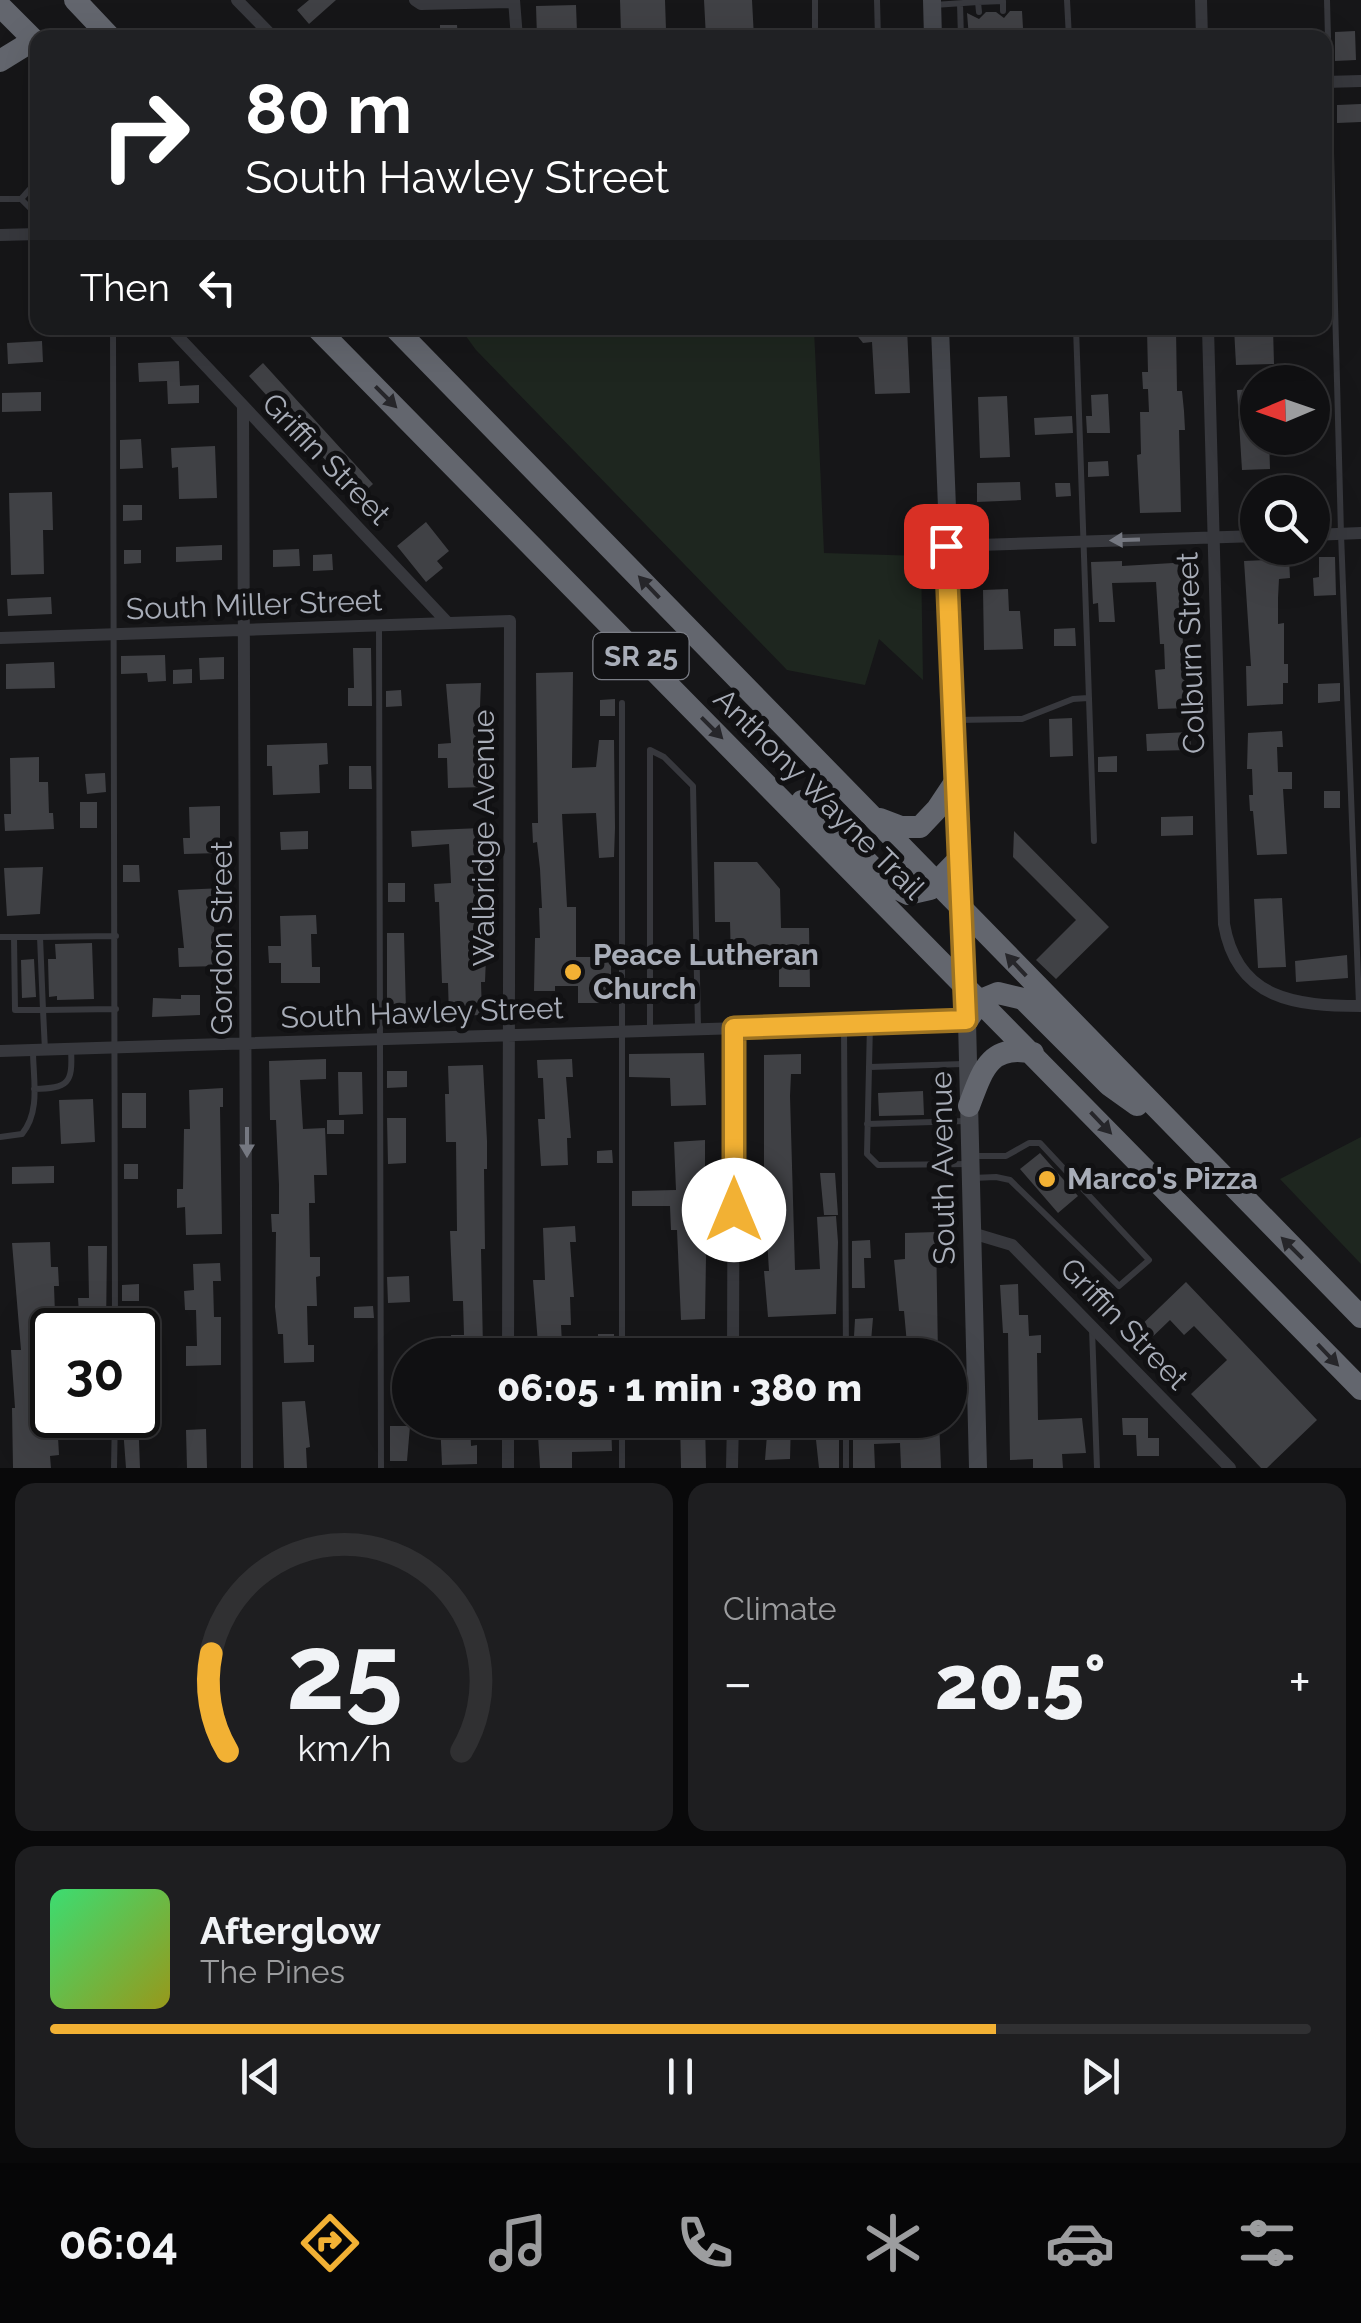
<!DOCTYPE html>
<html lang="en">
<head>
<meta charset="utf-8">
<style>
  :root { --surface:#101012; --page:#1e1e20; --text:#f1f3f6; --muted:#9c9d9f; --line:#303032; --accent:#f2b134 }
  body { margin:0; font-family:Raleway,sans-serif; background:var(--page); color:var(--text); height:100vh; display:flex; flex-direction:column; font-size:38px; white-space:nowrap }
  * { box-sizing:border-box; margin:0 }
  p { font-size:32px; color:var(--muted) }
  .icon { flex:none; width:55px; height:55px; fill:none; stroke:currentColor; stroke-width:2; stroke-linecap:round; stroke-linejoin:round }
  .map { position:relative; height:1468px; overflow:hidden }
  .sheet { display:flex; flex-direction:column; gap:15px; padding:15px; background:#09090a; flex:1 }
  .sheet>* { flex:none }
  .hud { position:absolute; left:30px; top:30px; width:1302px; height:305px; border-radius:20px; box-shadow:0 10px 40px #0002,0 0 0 2px var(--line); background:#202124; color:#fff; overflow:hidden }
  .needle { width:65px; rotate:268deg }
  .buttons { position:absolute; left:1240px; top:365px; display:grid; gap:20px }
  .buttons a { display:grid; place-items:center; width:90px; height:90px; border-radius:50%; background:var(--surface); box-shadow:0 10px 40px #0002,0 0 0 2px var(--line); font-size:50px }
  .speed { position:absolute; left:30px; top:1308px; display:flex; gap:20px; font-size:50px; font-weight:700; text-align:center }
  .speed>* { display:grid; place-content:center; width:130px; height:130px; border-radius:50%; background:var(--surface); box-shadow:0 10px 40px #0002,0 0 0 2px var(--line); line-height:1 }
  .speed .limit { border:5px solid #111; border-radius:15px; background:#fff; color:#111 }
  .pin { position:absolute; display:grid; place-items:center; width:85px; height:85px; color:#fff; margin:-42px; border-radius:20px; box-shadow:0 5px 15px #0006 }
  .me { position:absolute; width:110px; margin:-55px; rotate:0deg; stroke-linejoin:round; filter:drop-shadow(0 0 8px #0008) }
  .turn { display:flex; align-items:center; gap:35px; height:210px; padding:0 50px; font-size:45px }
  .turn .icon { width:130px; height:130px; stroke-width:2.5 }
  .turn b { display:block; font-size:70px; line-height:85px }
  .then { display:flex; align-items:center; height:95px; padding:0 50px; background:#0003; gap:20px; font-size:38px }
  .big { font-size:75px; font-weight:800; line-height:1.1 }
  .sheet .card { flex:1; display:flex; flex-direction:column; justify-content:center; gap:15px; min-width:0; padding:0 35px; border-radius:20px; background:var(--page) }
  .sheet .dial { align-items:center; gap:0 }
  .dial svg { height:260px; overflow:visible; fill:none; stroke:var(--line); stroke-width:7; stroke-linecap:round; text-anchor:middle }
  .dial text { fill:var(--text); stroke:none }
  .song { display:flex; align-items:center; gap:30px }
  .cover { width:120px; height:120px; border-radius:15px; background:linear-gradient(135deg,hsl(140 70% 55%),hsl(60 70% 35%)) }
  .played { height:10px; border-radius:5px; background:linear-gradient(90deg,var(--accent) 75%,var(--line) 75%) }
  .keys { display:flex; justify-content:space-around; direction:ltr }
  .heat { display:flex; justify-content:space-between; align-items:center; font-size:55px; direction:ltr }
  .sheet .tiles { flex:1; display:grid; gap:15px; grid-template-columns:1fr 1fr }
  .card:last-child { grid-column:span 2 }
  .trip { position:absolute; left:392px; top:1338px; width:575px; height:100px; border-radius:50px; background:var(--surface); box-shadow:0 10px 40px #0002,0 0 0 2px var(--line); font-weight:800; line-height:100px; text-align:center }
  .dock { display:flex; height:160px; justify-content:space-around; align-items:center; background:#060607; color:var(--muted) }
  .dock .icon { width:70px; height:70px }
  .dock .active { color:var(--accent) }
  .dock b { font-size:45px; color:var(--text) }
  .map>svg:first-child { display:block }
  .green { fill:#1e261f }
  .building { fill:#404145 }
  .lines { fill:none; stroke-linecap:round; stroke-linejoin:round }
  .lane { stroke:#37383d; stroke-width:6 }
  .street { stroke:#37383d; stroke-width:12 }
  .secondary { stroke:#45474d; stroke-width:18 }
  .highway { stroke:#63666e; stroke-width:22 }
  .oneway { fill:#26262a }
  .oneway2 { fill:#757881 }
  .route-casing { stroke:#9d7322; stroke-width:25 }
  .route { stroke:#f2b134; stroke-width:18 }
  .poi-dot { fill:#f2b134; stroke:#111113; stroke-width:4 }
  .labels { text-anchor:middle; stroke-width:10; stroke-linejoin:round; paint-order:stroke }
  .shield { fill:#111113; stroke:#7b7e86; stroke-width:2.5 }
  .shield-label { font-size:28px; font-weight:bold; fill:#a8adb8 }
  .street-label { font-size:30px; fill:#a8adb8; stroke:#111113 }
  .poi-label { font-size:30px; font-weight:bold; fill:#a8adb8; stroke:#111113; text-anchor:start }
</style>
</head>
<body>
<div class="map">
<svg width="1361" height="1468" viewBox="0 0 1361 1468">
  <rect width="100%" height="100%" fill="#161618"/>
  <!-- green -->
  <path class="green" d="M460,328H814L824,553L921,556L923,680L879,639L865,685L787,670L476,350Z
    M1361,1137V1264L1280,1179Z"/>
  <!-- building -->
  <path class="building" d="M309,0H336L309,24L297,10Z
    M620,0H665L666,30L621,34Z
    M704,0H752L754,38H706Z
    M576,5L577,32L537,37L536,6Z
    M1010,11H1022L1023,28L1016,29V37L1004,30L998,38H969L967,13L979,19L986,12H996L1004,18Z
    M440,25H457L458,38H440Z
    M1355,31L1356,60L1335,61V32Z
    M1361,104V122L1337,123V105Z
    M851,328H907L910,393L875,394L872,342L863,343Z
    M1234,328H1273L1274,364L1236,365Z
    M1176,329L1177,391H1182L1184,411L1185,430H1179L1181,512L1140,513L1137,455L1141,454L1140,412H1149L1148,389H1143L1142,372H1148L1147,330Z
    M42,341L43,362L8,364L7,343Z
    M179,361L180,386L199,385V403L168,404L167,381L139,382L138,363Z
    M263,363L373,484L359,497L249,376Z
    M1258,389V438H1269L1270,469L1242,470L1237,390Z
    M41,392V411L2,412V393Z
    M1108,394L1110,433H1087L1086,416H1092L1091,395Z
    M1007,396L1010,457L980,458L978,397Z
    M1072,416L1073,433L1035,435L1034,418Z
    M141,439L143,468L120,469V440Z
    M215,446L217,498L179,499L178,467L172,468L171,448Z
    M1108,461L1109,476L1088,477V462Z
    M1020,482L1021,500L977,502V483Z
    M1055,483H1070L1071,496L1056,497Z
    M52,492L53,530H43L44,574L11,575L9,493Z
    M123,505H142V520L123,521Z
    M426,522L449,551L437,561L443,568L426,582L397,546Z
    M222,545V560L176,562V547Z
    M299,549L300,566L273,567V550Z
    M124,550H141V563L124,564Z
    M332,554L333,570L313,571V555Z
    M1319,557H1335L1336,595L1314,596L1313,578L1319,577Z
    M1289,559L1290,578L1279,579L1278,598V624L1284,623V664H1288V683H1283V704L1247,706L1246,666H1251L1244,561Z
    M1122,561V566L1190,562L1189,603H1182L1183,650H1186L1189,668L1188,708L1158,709L1155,670L1165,669L1164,644H1160L1156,582L1112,583L1115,622H1099L1098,603L1093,604L1091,562Z
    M1008,589L1009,611H1020L1023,649L984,650L983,590Z
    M51,597L52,614L8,616L7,599Z
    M1075,628L1076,646H1054V629Z
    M353,648H371L372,706H348V688H354Z
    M165,655L166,681L148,682L147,673L121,674V656Z
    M224,657V679L200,680L199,658Z
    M54,662L55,688L6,689V664Z
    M192,669V683L173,684V670Z
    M573,672L572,768L596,767L599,740H614L615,828L614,857L599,858L596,813L562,814L567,907H576V957H611V1003H578V986H555V991H534L535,938H540L539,908H542L540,869L537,842L533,843L532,823H538L536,673Z
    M481,683L479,730L480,769H484L485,787L448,788L447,758H438V744L451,743L446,684Z
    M1340,683V701L1318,703V684Z
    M401,690L402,706L386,707V691Z
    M615,699V716H600V700Z
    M1072,718L1073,756L1050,757L1049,719Z
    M1282,731L1283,747H1277L1278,772H1292V789H1283L1287,854L1257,855L1253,811H1250L1249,795H1253L1252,769H1247L1248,733Z
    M1190,732L1191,750L1147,751L1146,734Z
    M327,743L328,764L319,765L320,793L273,795L272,766H267V745Z
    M1117,756V772H1098V757Z
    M39,757V782H48L49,813H53L54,829L5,831L4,814H11L10,758Z
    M349,766H371L372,789H349Z
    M105,773L106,792L87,794L85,774Z
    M1324,791H1340V808H1324Z
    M80,802H97V828H80Z
    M220,806V853L184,854L183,838H190L189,807Z
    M1193,816V835L1161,836V817Z
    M481,828L482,854H488V872H483L486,957L485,982H481L482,1015L449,1016L448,983H442L439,902H435L434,884L451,883L449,844L412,847L411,831Z
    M308,831V849L281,850L280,832Z
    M1014,831L1109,927L1056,979L1036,960L1076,920L1013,857Z
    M714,862H757L780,889L781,928H809L810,987H779V960L731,961L730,922H715Z
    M123,865H139L140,882H123Z
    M43,867L40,914L7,916L4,868Z
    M388,883H405V902H388Z
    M224,888L225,907L213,908L215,947H219V966L179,967L178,948H184L178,890Z
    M1282,898L1286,967L1258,968L1254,899Z
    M316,915L317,934H311L312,967H320V983H281V963H269L268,946H281L280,916Z
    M387,933H404L406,1011L387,1012Z
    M92,943L94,999L57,1000V996L49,997L48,959H56L55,944Z
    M1347,955L1348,978L1296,982L1295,961Z
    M34,959L36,997L22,998L21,960Z
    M181,995H200V1015L152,1017L153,998L181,999Z
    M704,1053L706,1105L671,1106L670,1078L629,1077V1054Z
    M801,1054V1074H791L790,1096L795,1270L820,1269L817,1217L836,1216L838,1242L836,1314L768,1317L764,1271H769L764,1191V1055Z
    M326,1059V1079L300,1080L303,1129L325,1128L327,1175H314L315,1203H309L310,1257H320V1276L316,1277L317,1306H307L308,1345H314V1362L284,1363L283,1334H278L275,1307L276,1232H272L271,1214H279V1185L276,1120H270L269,1061Z
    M572,1059L573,1077H566L571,1138H567L568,1165L541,1166L538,1119H545L543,1078H538L537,1060Z
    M483,1065L487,1141V1169H484L485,1249H481L483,1349L452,1351L451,1335H464L463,1301H453L450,1231H457L456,1142H446L445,1094H449L448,1066Z
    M387,1071H407V1087L387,1088Z
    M338,1072H362L363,1114L339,1115Z
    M223,1088V1107H220L222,1234L186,1235L185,1207L177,1208V1189H183L184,1129H190L189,1090Z
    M923,1091L924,1115L879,1116L878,1093Z
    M122,1093H146V1128H122Z
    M93,1099L95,1142L61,1144L59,1100Z
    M387,1118H406V1163L388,1164Z
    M327,1120H344V1134H327Z
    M705,1140V1207H702L706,1257L705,1319L681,1320L677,1230H671L670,1206H632V1191L676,1190L674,1142Z
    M612,1150L613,1163H597V1151Z
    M1040,1153L1078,1196L1058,1213L1020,1169Z
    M124,1164H138V1179H124Z
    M54,1166V1183L12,1184V1167Z
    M820,1173H835L838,1215H824Z
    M575,1226L576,1242H570L574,1297H570L571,1325H561L562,1343L538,1344L533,1280H545L543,1228Z
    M936,1232L938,1355H908L904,1311H899L894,1260L905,1259V1233Z
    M870,1240L871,1258H864L865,1288H852V1241Z
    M50,1242L51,1267H58L59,1286H54L55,1314H50L51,1342L39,1343L38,1407H49L50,1437H58L59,1455L50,1456L51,1468H13L12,1408H15L11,1350H21L12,1243Z
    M88,1246H107L106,1330H88L89,1314H79L78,1298H89Z
    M220,1263L221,1281H213L214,1317H221V1365L186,1366V1346H197L196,1310H185L184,1291L194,1290L193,1264Z
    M409,1276L410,1302L388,1303L387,1277Z
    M1186,1282L1317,1420L1267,1468H1261L1191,1394L1227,1360L1194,1326L1184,1335L1170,1320L1144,1345L1133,1333Z
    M139,1284V1301H122V1285Z
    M1018,1284L1019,1315H1028L1029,1336L1041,1335V1353H1037L1038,1420L1082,1418L1086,1453L1062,1454L1063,1468H1033V1459L1010,1460L1008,1333H1003L1000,1285Z
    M373,1306L374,1318H354V1307Z
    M873,1318L870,1353L853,1354L855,1319Z
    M598,1334H614V1353H598Z
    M823,1339H839V1355H824Z
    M305,1401L310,1447L306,1448L307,1468H284L282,1402Z
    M90,1415H108V1436L91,1437Z
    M122,1415H138L140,1468H126Z
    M1122,1418H1148V1438H1159V1456H1137L1136,1435H1123Z
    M440,1420H470L471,1446L477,1445V1464L442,1465Z
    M537,1420H611L612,1451L572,1452V1468H540Z
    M680,1420H705L706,1468H681Z
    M897,1420H939L941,1468H901L900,1443L874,1444L875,1468H853V1426H897Z
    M791,1421L790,1459L765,1460L768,1422Z
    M390,1426H410L407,1461H390Z
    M206,1429L207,1468H187L186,1430Z
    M839,1439V1468H819L816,1440Z"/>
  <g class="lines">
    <!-- lane -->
    <path class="lane" d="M815,0V38
      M877,0L878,38
      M1067,0L1069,38
      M1327,0L1341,534L1359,1005
      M978,2L1003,1V11
      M960,4L961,38
      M934,5L978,2L979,12
      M1005,37V38
      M38,189H30L21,199L31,209H38
      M0,199H21
      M113,328L115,1330
      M1076,328L1094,841
      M379,627L381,1468
      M622,703V1355
      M956,720L1022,719L1073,699L1088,698
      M0,937H40
      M14,937L15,1010H43L40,937L116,936
      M870,1024L867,1154L878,1165L969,1164
      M844,1026L846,1355
      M650,1029V750L664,757L693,786L698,1027
      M45,1050L43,1010L116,1009
      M870,1067L963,1064
      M34,1089C68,1088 73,1084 71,1050
      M867,1124L966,1121
      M0,1137L22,1134C41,1111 33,1078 33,1051
      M971,1156H1006L1029,1143H1040L1149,1260L1119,1286L1010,1180L996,1177L972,1178
      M1092,1329L1097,1468
      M846,1420V1468
      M114,1468L115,1415
      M622,1468V1420"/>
    <!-- street -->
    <path class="street" d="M237,0L274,38
      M415,0L421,4L514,2
      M514,0L517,38
      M1201,0L1202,38
      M1325,82L1361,81
      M0,235L38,234
      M170,328L448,623
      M1208,328L1224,924C1237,1000 1296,1006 1361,1006
      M243,408L247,1468
      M1312,535L1361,533
      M947,546L1258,536
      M0,638L510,621L508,1355
      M0,1051L967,1021
      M972,1233L1012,1245L1230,1468
      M733,1355L734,1028
      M508,1468V1420
      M732,1468L733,1420"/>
    <!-- secondary -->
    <path class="secondary" d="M932,0L933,38
      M940,328L967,1021L978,1468"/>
    <!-- highway -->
    <path class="highway" d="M75,0L111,38
      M0,6L38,44
      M0,61L34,40
      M317,328L1361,1389
      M395,328L1361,1317
      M802,801L810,804L890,885L908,894L930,889L960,858
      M880,819L901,827H920L937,809L957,779
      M967,1021L981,1000L998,993L1023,999L1109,1085L1137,1105
      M969,1106C982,1072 989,1043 1033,1053"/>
  </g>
  <!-- one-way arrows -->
  <defs><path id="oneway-solid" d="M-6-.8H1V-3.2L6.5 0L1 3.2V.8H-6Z" transform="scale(2.5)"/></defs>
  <g class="oneway">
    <use href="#oneway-solid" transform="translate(386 397) rotate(45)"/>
    <use href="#oneway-solid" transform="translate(649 587) rotate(-134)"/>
    <use href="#oneway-solid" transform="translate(712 728) rotate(45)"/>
    <use href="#oneway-solid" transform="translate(1016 965) rotate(-133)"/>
    <use href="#oneway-solid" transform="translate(1101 1123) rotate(46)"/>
    <use href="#oneway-solid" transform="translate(1292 1248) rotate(-135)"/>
    <use href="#oneway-solid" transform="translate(1328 1355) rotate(46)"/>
  </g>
  <g class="oneway2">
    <use href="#oneway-solid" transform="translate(1125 540) rotate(178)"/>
    <use href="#oneway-solid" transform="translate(247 1142) rotate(90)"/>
  </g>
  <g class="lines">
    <!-- route casing -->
    <g class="route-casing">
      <path id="route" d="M734,1210V1028L966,1020L946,546"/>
    </g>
    <!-- route -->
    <use href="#route" class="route"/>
  </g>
  <!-- markers -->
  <g class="poi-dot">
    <circle cx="573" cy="972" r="10"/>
    <circle cx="1047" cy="1179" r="10"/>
  </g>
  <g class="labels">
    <!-- shield labels -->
    <rect class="shield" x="593.5" y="633" width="95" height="46" rx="8"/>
    <g class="shield-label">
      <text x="641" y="666">SR 25</text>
    </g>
    <!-- street labels -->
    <g class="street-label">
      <text transform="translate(326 459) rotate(46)" y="10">Griffin Street</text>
      <text transform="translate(254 605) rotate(-2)" y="10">South Miller Street</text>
      <text transform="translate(1191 653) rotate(-92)" y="10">Colburn Street</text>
      <text transform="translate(819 794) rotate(45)" y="10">Anthony Wayne Trail</text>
      <text transform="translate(484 838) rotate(-90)" y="10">Walbridge Avenue</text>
      <text transform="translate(222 938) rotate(-90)" y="10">Gordon Street</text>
      <text transform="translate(422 1013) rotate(-2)" y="10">South Hawley Street</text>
      <text transform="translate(943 1168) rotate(-91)" y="10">South Avenue</text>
      <text transform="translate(1124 1324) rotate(46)" y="10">Griffin Street</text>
    </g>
    <!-- poi labels -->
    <g class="poi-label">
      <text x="593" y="965">Peace Lutheran<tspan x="593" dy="34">Church</tspan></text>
      <text x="1067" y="1189">Marco's Pizza</text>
    </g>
  </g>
</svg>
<div class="buttons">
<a><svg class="needle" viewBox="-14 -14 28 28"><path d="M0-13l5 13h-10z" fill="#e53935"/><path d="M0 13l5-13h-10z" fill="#9c9d9f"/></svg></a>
<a><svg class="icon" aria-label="search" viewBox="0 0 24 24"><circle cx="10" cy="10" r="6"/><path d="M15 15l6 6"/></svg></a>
</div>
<div class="speed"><div class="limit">30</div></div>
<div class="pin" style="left:946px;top:546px;background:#d93025"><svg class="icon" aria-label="arrive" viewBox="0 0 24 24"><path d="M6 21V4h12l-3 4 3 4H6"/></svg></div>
<svg class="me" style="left:734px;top:1210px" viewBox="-20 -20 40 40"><circle r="19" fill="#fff"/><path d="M0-13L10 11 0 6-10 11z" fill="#f2b134"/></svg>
<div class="trip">06:05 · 1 min · 380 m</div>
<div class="hud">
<div class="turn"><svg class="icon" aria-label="right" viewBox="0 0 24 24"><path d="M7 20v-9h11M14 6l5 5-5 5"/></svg><div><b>80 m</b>South Hawley Street</div></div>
<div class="then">Then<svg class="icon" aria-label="left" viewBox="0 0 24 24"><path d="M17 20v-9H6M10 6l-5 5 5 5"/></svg></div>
</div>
</div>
<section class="sheet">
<div class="tiles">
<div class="card dial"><svg viewBox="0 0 100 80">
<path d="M14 69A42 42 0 1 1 86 69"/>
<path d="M14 69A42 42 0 0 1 9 39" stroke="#f2b134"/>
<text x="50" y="56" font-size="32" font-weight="700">25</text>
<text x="50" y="72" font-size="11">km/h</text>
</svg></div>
<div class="card"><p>Climate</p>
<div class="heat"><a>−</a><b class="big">20.5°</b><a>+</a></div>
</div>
<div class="card">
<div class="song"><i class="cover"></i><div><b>Afterglow</b><p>The Pines</p></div></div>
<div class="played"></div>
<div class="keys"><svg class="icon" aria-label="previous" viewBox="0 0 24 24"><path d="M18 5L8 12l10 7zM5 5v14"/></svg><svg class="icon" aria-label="pause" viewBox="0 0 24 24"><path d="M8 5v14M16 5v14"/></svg><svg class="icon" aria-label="next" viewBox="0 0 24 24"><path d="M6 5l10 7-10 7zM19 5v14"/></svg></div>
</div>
</div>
</section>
<nav class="dock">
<b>06:04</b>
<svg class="icon active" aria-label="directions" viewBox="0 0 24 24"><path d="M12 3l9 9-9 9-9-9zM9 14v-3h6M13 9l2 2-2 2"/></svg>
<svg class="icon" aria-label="music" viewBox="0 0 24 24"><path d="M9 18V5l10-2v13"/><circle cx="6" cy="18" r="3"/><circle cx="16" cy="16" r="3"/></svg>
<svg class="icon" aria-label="phone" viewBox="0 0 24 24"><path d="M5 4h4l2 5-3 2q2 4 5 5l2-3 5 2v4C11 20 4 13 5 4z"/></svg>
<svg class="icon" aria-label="climate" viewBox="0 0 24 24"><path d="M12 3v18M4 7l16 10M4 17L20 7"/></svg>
<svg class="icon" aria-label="car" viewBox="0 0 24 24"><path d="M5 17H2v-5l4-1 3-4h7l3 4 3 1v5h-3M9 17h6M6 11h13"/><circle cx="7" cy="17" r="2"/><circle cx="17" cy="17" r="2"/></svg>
<svg class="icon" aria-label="filters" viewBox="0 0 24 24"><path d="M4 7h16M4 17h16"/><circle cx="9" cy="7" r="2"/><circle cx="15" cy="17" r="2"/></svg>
</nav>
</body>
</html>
